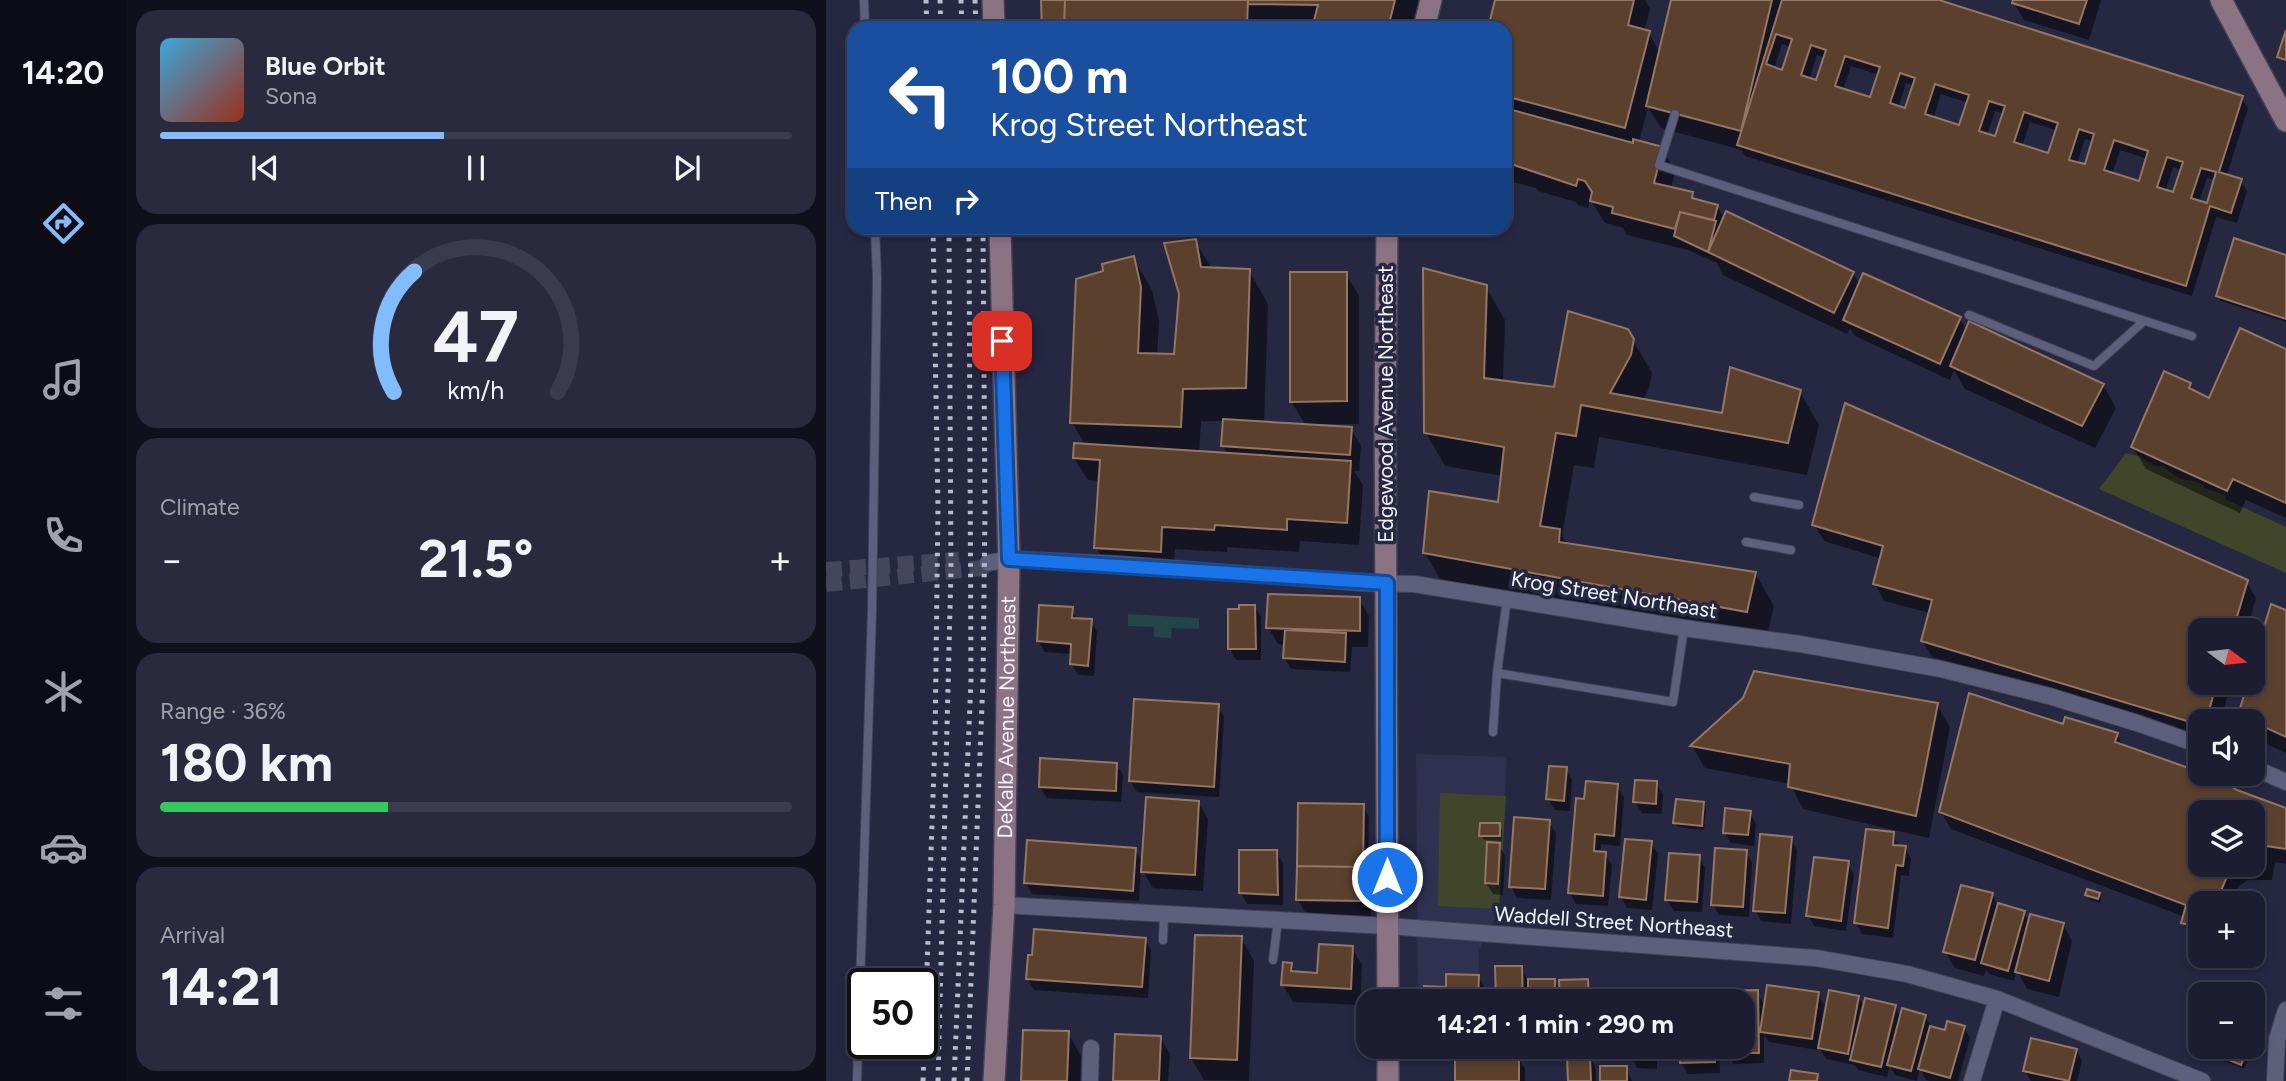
<!DOCTYPE html>
<html lang="en">
<head>
<meta charset="utf-8">
<style>
  :root { --surface:#1c1d31; --page:#292a3d; --text:#f1f3f6; --muted:#a0a2ab; --line:#3a3b4d; --accent:#83bcfb }
  body { margin:0; font-family:Figtree,sans-serif; background:var(--page); color:var(--text); height:100vh; display:flex; flex-direction:column; font-size:26px; white-space:nowrap }
  * { box-sizing:border-box; margin:0 }
  p { font-size:23px; color:var(--muted) }
  .icon { flex:none; width:38px; height:38px; fill:none; stroke:currentColor; stroke-width:2; stroke-linecap:round; stroke-linejoin:round }
  .map { position:relative; flex:1; overflow:hidden }
  .sheet { display:flex; flex-direction:column; gap:10px; padding:10px; background:#0f101b; width:700px }
  .sheet>* { flex:none }
  .hud { position:absolute; left:21px; top:21px; width:665px; height:214px; border-radius:21px; box-shadow:0 4px 10px #0003,0 0 0 2px var(--line); background:#1a4fa0; color:#fff; overflow:hidden }
  .needle { width:46px; rotate:105deg }
  .tools { position:absolute; left:1362px; top:618px; display:grid; gap:14px }
  .tools a { display:grid; place-items:center; width:77px; height:77px; border-radius:14px; background:var(--surface); box-shadow:0 4px 10px #0003,0 0 0 2px var(--line); font-size:35px }
  .speed { position:absolute; left:21px; top:968px; display:flex; gap:14px; font-size:35px; font-weight:700; text-align:center }
  .speed>* { display:grid; place-content:center; width:91px; height:91px; border-radius:50%; background:var(--surface); box-shadow:0 4px 10px #0003,0 0 0 2px var(--line); line-height:1 }
  .speed .limit { border:4px solid #111; border-radius:10px; background:#fff; color:#111 }
  .pin { position:absolute; display:grid; place-items:center; width:60px; height:60px; color:#fff; margin:-30px; border-radius:14px; box-shadow:0 4px 10px #0006 }
  .me { position:absolute; width:77px; margin:-38px; rotate:0deg; stroke-linejoin:round; filter:drop-shadow(0 0 5px #0008) }
  .turn { display:flex; align-items:center; gap:24px; height:147px; padding:0 28px; font-size:32px }
  .turn .icon { width:91px; height:91px; stroke-width:2.5 }
  .turn b { display:block; font-size:49px; line-height:60px }
  .then { display:flex; align-items:center; height:66px; padding:0 28px; background:#0003; gap:14px; font-size:26px }
  .big { font-size:52px; font-weight:700; line-height:1.1 }
  .sheet .card { flex:1; display:flex; flex-direction:column; justify-content:center; gap:10px; min-width:0; padding:0 24px; border-radius:21px; background:var(--page) }
  .sheet .dial { align-items:center; gap:0 }
  .dial svg { height:182px; overflow:visible; fill:none; stroke:var(--line); stroke-width:7; stroke-linecap:round; text-anchor:middle }
  .dial text { fill:var(--text); stroke:none }
  .song { display:flex; align-items:center; gap:21px }
  .cover { width:84px; height:84px; border-radius:10px; background:linear-gradient(135deg,hsl(200 70% 55%),hsl(10 70% 35%)) }
  .played { height:7px; border-radius:4px; background:linear-gradient(90deg,var(--accent) 45%,var(--line) 45%) }
  .keys { display:flex; justify-content:space-around; direction:ltr }
  .heat { display:flex; justify-content:space-between; align-items:center; font-size:38px; direction:ltr }
  .charge { height:10px; border-radius:5px; background:linear-gradient(90deg,#34c759 36%,var(--line) 0) }
  .trip { position:absolute; left:530px; top:989px; width:399px; height:70px; border-radius:21px; background:var(--surface); box-shadow:0 4px 10px #0003,0 0 0 2px var(--line); font-weight:700; line-height:70px; text-align:center }
  main { display:flex; flex:1; min-height:0 }
  .dock { display:flex; flex-direction:column; width:126px; justify-content:space-around; align-items:center; background:#0b0c14; color:var(--muted) }
  .dock .icon { width:49px; height:49px }
  .dock .current { color:var(--accent) }
  .dock b { font-size:32px; color:var(--text) }
  .map>svg:first-child { display:block }
  .built { fill:#303051 }
  .green { fill:#41462b }
  .water { fill:#21454a }
  .shadow { fill:#0007; fill-rule:evenodd }
  .building { fill:#5b402e; stroke:#957663; stroke-width:2; fill-rule:evenodd }
  .lines { fill:none; stroke-linecap:round; stroke-linejoin:round }
  .street-tunnel { stroke:#45465d; stroke-width:16; stroke-dasharray:16 8; stroke-linecap:butt }
  .lane-casing { stroke:#424156; stroke-width:10 }
  .street-casing { stroke:#424156; stroke-width:18 }
  .secondary-casing { stroke:#424156; stroke-width:24 }
  .lane { stroke:#5e5f7d; stroke-width:8 }
  .street { stroke:#5e5f7d; stroke-width:16 }
  .secondary { stroke:#8c7384; stroke-width:21 }
  .rail { stroke:#babbcb; stroke-width:5; stroke-dasharray:3.5 7; stroke-linecap:butt }
  .route-casing { stroke:#114b97; stroke-width:18 }
  .route { stroke:#1a73e8; stroke-width:12 }
  .labels { text-anchor:middle; stroke-width:7; stroke-linejoin:round; paint-order:stroke }
  .street-label { font-size:21px; fill:#f2f3fe; stroke:#262741 }
</style>
</head>
<body>
<main>
<nav class="dock">
<b>14:20</b>
<svg class="icon current" aria-label="directions" viewBox="0 0 24 24"><path d="M12 3l9 9-9 9-9-9zM9 14v-3h6M13 9l2 2-2 2"/></svg>
<svg class="icon" aria-label="music" viewBox="0 0 24 24"><path d="M9 18V5l10-2v13"/><circle cx="6" cy="18" r="3"/><circle cx="16" cy="16" r="3"/></svg>
<svg class="icon" aria-label="phone" viewBox="0 0 24 24"><path d="M5 4h4l2 5-3 2q2 4 5 5l2-3 5 2v4C11 20 4 13 5 4z"/></svg>
<svg class="icon" aria-label="climate" viewBox="0 0 24 24"><path d="M12 3v18M4 7l16 10M4 17L20 7"/></svg>
<svg class="icon" aria-label="car" viewBox="0 0 24 24"><path d="M5 17H2v-5l4-1 3-4h7l3 4 3 1v5h-3M9 17h6M6 11h13"/><circle cx="7" cy="17" r="2"/><circle cx="17" cy="17" r="2"/></svg>
<svg class="icon" aria-label="filters" viewBox="0 0 24 24"><path d="M4 7h16M4 17h16"/><circle cx="9" cy="7" r="2"/><circle cx="15" cy="17" r="2"/></svg>
</nav>
<section class="sheet">
<div class="card">
<div class="song"><i class="cover"></i><div><b>Blue Orbit</b><p>Sona</p></div></div>
<div class="played"></div>
<div class="keys"><svg class="icon" aria-label="previous" viewBox="0 0 24 24"><path d="M18 5L8 12l10 7zM5 5v14"/></svg><svg class="icon" aria-label="pause" viewBox="0 0 24 24"><path d="M8 5v14M16 5v14"/></svg><svg class="icon" aria-label="next" viewBox="0 0 24 24"><path d="M6 5l10 7-10 7zM19 5v14"/></svg></div>
</div>
<div class="card dial"><svg viewBox="0 0 100 80">
<path d="M14 69A42 42 0 1 1 86 69"/>
<path d="M14 69A42 42 0 0 1 23 16" stroke="#83bcfb"/>
<text x="50" y="56" font-size="32" font-weight="700">47</text>
<text x="50" y="72" font-size="11">km/h</text>
</svg></div>
<div class="card"><p>Climate</p>
<div class="heat"><a>−</a><b class="big">21.5°</b><a>+</a></div>
</div>
<div class="card"><p>Range · 36%</p><b class="big">180 km</b><div class="charge"></div></div>
<div class="card"><p>Arrival</p><b class="big">14:21</b></div>
</section>
<div class="map">
<svg width="1460" height="1081" viewBox="0 0 1460 1081">
  <rect width="100%" height="100%" fill="#262741"/>
  <!-- built -->
  <path class="built" d="M590,754L681,757L673,909L653,951L652,1001H592Z"/>
  <!-- green -->
  <path class="green" d="M1300,453L1313,456L1328,466H1337C1343,471 1351,479 1361,480C1368,481 1371,481 1378,485V488L1400,495L1399,499L1460,527V573L1273,489Z
    M614,793L680,796L673,909L612,906Z"/>
  <!-- water -->
  <path class="water" d="M302,614L373,618V629L346,628L345,638L328,637V627L302,626Z"/>
  <!-- shadow -->
  <path class="shadow" d="M217,0H595L588,28H438L434,22V28H217Z
    M671,0H819L824,9L818,31L823,33L834,53L847,0H1107L1415,97L1422,108L1401,175L1414,180L1421,191L1411,223L1390,217L1366,296L919,156L916,150L835,128L822,107L813,142L836,149L849,171L845,189L866,194L870,201L891,206L899,220L1027,273L1034,285L1133,318L1141,331L1277,385L1290,408L1269,448L1139,389L1128,370L1124,380L1029,336L1024,328L1021,334L897,275L891,263L862,250L801,235L797,228L779,223L764,199L762,208L752,205L750,202L712,191L710,188L679,180V28H664ZM956,44L965,47L957,72L948,69ZM991,55L999,58L992,82L983,80ZM1025,66L1053,75L1045,99L1017,90ZM1080,83L1088,86L1081,110L1072,108ZM1115,94L1143,103L1135,127L1107,119ZM1169,111L1178,114L1170,138L1161,136ZM1204,122L1232,131L1224,155L1196,147ZM1259,139L1268,142L1260,166L1251,164ZM1294,150L1322,159L1314,184L1286,175ZM1347,167L1356,170L1348,194L1339,192ZM1381,178L1390,180L1382,205L1373,202Z
    M1189,0H1275L1263,40L1198,20L1188,3Z
    M369,241L386,269L423,271L442,304L438,423L480,426L465,401L520,274L533,296V424H487V427L525,429L535,446L533,471H528L537,485L533,545L474,541L473,552L401,547V552L349,549L347,574L283,570L270,547L274,481L262,480L248,458L259,445L246,422L279,272L307,258L326,290L333,321L331,356H350ZM375,421H398L397,446L402,455L373,453Z
    M1460,256V322L1395,301L1392,296Z
    M660,287L679,320L677,382L730,389L801,330L826,373L823,388L817,400L898,415L974,392L993,425L981,475L773,437L768,468L748,465L736,536L742,545L929,573L948,606L939,644L618,586L599,553L674,504L677,476L619,466L600,433Z
    M1460,351V518L1420,500L1414,513L1320,469L1307,447L1364,384L1369,393L1384,401Z
    M988,524L1420,581L1430,598L1421,630H1374V682H1406L1394,721H1374V738L1106,657L1096,640L1104,613L1058,601L1049,584L1056,559L998,541Z
    M533,599L543,616L542,647H526L524,672L465,669L459,658L460,645L452,644L442,627Z
    M428,606L435,617V660H410L404,649Z
    M245,609L252,620L265,621L271,632L268,676L252,675L246,664V654L219,652L212,641Z
    M1460,612V753L1427,738L1426,721H1417L1414,715L1426,682Z
    M1111,705L1124,727L1103,838L977,809L964,784L879,768L866,746Z
    M392,706L398,717L393,797L311,792L304,781Z
    M1238,726L1291,735L1298,748L1460,809V864L1449,862L1446,880H1422L1413,886L1406,903H1374V942L1367,940L1357,923L1359,917L1125,829L1115,812ZM1374,812H1426V864H1374Z
    M290,764L297,775L295,802L221,798L214,787Z
    M740,769L746,780L744,811L729,810L722,799Z
    M830,783L837,794L836,814L816,813L809,802Z
    M791,786L798,797L794,846L775,844L774,853L779,854L786,865L782,906L750,904L744,893L760,800Z
    M372,802L382,819L377,891L327,888L315,868L313,901L206,894L200,883L309,849L317,864Z
    M877,803L880,808L878,830L852,827L849,823Z
    M537,806L543,817L542,873L534,858L531,860L545,886V918L482,917L472,900Z
    M924,813L930,824L928,846L905,843L898,832Z
    M723,822L730,833L725,900L691,898L685,886Z
    M673,825L676,830V841L658,840L655,835Z
    M1067,834L1073,847L1079,848L1085,859L1083,876L1075,875L1067,938L1036,934L1030,923Z
    M965,839L971,850L965,924L935,921L929,910Z
    M825,843L832,854L826,910L801,908L795,897Z
    M673,845L679,856L677,895L667,894L660,883Z
    M450,852L457,863V905L421,904L415,893Z
    M920,852L926,863L923,917L893,915L887,904Z
    M873,857L879,868L876,912L848,911L841,900Z
    M1021,863L1028,874L1020,931L988,926L982,915Z
    M1273,894L1275,899L1274,903L1264,900L1261,895Z
    M1166,895L1172,905L1197,912L1204,923L1237,924L1246,941L1233,997L1201,989L1191,971L1188,981L1163,974L1160,969L1158,976L1129,968L1119,951Z
    M415,938L428,961L423,1081L378,1080L365,1058Z
    M319,939L325,950L322,998L208,990L202,979Z
    M526,948L536,965L534,1005L467,1002L457,985L464,964L470,973L493,974Z
    M695,967L702,981H728L735,992L761,981L767,992L768,1001H672Z
    M652,976L662,993L661,1001H599Z
    M931,992L937,1003V1012H939L992,994L998,1005L996,1022H999L1032,997L1039,1009L1069,1007L1075,1018L1099,1016L1106,1029L1120,1033L1138,1027L1144,1038L1132,1081H1104L1100,1080L1094,1069L1091,1081L1069,1075L1064,1066L1061,1077L1032,1070L1029,1065L1000,1059L992,1046L991,1050L943,1042L938,1034V1063L907,1064L901,1053L917,1046V1001H900Z
    M1374,1029V1046L1422,1048L1425,1053L1418,1069L1370,1050L1368,1045Z
    M242,1033L255,1056L254,1081H196Z
    M334,1037L344,1054L342,1081H289Z
    M606,1046H660V1050L608,1049Z
    M791,1046H831V1069L811,1068L805,1056H796Z
    M855,1046H893L894,1073L862,1074L855,1063Z
    M1250,1050L1256,1061L1251,1081H1205L1199,1071Z
    M692,1058L699,1069V1081H631Z
    M764,1058L770,1069V1081H743Z
    M800,1068L806,1081H776Z"/>
  <!-- building -->
  <path class="building" d="M215,0H239L238,28H216Z
    M239,0H422L421,28H238Z
    M422,0H569L562,28H486L492,5L422,4Z
    M669,0H808L802,25L824,31L799,128L679,96V28H662Z
    M845,0H946L915,131L820,106Z
    M956,0H1113L1417,96L1393,172L1416,179L1405,213L1384,206L1360,286L911,145ZM950,34L966,39L956,70L940,64ZM985,45L1000,50L990,80L975,75ZM1019,56L1054,67L1044,97L1009,86ZM1074,73L1089,78L1079,108L1064,103ZM1109,84L1143,95L1133,125L1099,114ZM1163,101L1179,106L1169,136L1153,131ZM1198,112L1232,123L1222,153L1188,142ZM1253,129L1268,134L1259,164L1243,160ZM1288,140L1322,151L1313,181L1278,170ZM1341,157L1357,162L1347,192L1331,187ZM1375,168L1390,172L1381,203L1365,198Z
    M1187,0H1261L1253,24L1186,3Z
    M1460,30V60L1451,57Z
    M679,108L807,143V139L837,147L828,183L867,192L866,198L892,205L888,220L854,212L849,229L786,213L787,207L764,201L766,192L759,181L752,179L750,186L679,162Z
    M900,211L1028,272L1008,313L882,252Z
    M854,212L890,221L882,252L848,236Z
    M1408,238L1460,255V319L1390,296Z
    M370,239L375,267L424,269L420,388L357,389L355,427L244,423L250,279L277,271L276,264L308,256L315,287L312,353L348,354L353,294L338,243Z
    M597,268L661,285L658,378L728,387L742,311L802,329L808,339L805,355L784,393L896,413L904,367L975,390L962,443L755,405L750,436L730,433L714,526L734,529L733,542L930,572L921,612L597,553L603,491L672,502L678,447L598,433Z
    M464,272H521V401L464,402Z
    M1037,273L1135,317L1114,364L1017,320Z
    M1143,321L1278,384L1256,426L1124,366Z
    M1414,328L1460,349V503L1407,479L1401,491L1305,447L1338,371L1365,383L1363,388L1383,398Z
    M1019,403L1422,580L1407,630H1374V682H1391L1380,721H1374V725L1095,641L1106,600L1047,584L1057,546L986,525Z
    M397,419L526,427L524,455L395,446Z
    M248,443L525,461L521,523L461,519V530L389,525L388,530L336,527L335,552L268,548L274,460L247,458Z
    M442,594L534,597V631L440,628Z
    M1445,604L1460,610V737L1412,715L1422,682H1426V667Z
    M213,605L247,607L246,618L266,619L262,666L244,664L245,644L211,641Z
    M413,605H429L430,649H402V609H413Z
    M459,630L520,633L519,662L457,658Z
    M928,671L1112,703L1090,816L962,787L964,764L864,746L917,698Z
    M1143,693L1237,724L1239,717L1292,733L1289,742L1391,778L1411,790L1460,808V849L1440,846L1437,863H1426V812H1374V864H1411L1404,869L1390,903H1374V928L1355,923L1360,905L1113,812Z
    M308,699L393,704L388,787L303,781Z
    M214,758L291,763L290,791L213,787Z
    M723,766L741,767L738,801L720,799Z
    M809,780L831,781L830,804L807,802Z
    M760,781L792,784L788,836L769,834L768,851L780,852L777,896L742,893L750,798L758,799Z
    M320,797L373,801L369,875L315,872Z
    M850,799L878,802L876,826L847,823Z
    M472,803L538,804L537,867L471,866Z
    M899,808L925,811L922,835L897,833Z
    M688,817L724,820L719,889L683,887Z
    M654,823H674V836H653Z
    M1040,829L1068,832L1067,845L1080,846L1077,866L1070,865L1062,928L1028,923Z
    M934,834L966,837L959,913L927,911Z
    M799,839L826,841L820,900L793,897Z
    M201,840L310,848L307,891L198,883Z
    M661,842L674,843L672,884L659,883Z
    M889,848L921,850L917,907L885,905Z
    M413,850H451L452,895L413,893Z
    M843,853L874,855L871,902L839,900Z
    M988,857L1023,861L1015,921L980,916Z
    M471,866L537,867L536,901L470,900Z
    M1135,885L1167,893L1149,960L1117,952Z
    M1261,889L1274,893L1272,899L1259,895Z
    M1172,903L1199,911L1182,971L1155,963Z
    M1204,914L1238,923L1223,981L1189,972Z
    M208,929L320,938L316,987L200,979L202,955H206Z
    M369,935L416,936L411,1060L364,1058Z
    M493,944L527,946L525,989L455,985L457,962L466,963L465,971L491,973Z
    M669,966H696L697,1001H670Z
    M620,974L653,975L652,1001H597L598,986L620,987Z
    M702,979H729V1001H702Z
    M762,979L763,1001H734L733,980Z
    M941,985L993,992L986,1039L934,1032Z
    M932,990L933,1053H899V1046H917V1001H898V991Z
    M1003,990L1033,996L1022,1054L992,1048Z
    M789,992L827,993V1001H789Z
    M887,992V1001H851V993Z
    M1039,998L1070,1005L1055,1067L1024,1060Z
    M1076,1008L1100,1015L1085,1071L1061,1065Z
    M1121,1021L1139,1026L1124,1078L1092,1069L1104,1026L1119,1030Z
    M1373,1026L1374,1046L1423,1047L1415,1065L1366,1045Z
    M197,1030L243,1031L241,1081H195Z
    M289,1034L335,1036L333,1081H287Z
    M1205,1038L1251,1049L1243,1081L1197,1071Z
    M804,1046H826L825,1058H803Z
    M853,1046H888L889,1062L854,1063Z
    M764,1056L765,1081H742L741,1057Z
    M629,1057H693V1081H629Z
    M774,1066H801V1081H774Z
    M965,1070L992,1074L991,1081H963Z"/>
  <g class="lines">
    <!-- street-tunnel -->
    <path class="street-tunnel" d="M0,570L133,560
      M0,584L156,568L162,563"/>
    <!-- lane casing -->
    <g class="lane-casing">
      <path id="lane" d="M38,0L39,28
        M849,114L833,165L1366,336
        M1143,315L1268,366L1318,321
        M928,497L973,505
        M920,542L965,550
        M671,673L847,702L858,628
        M667,732L671,673L681,599
        M337,940L338,914
        M447,960L452,920
        M31,1081L46,611L51,277L49,228"/>
    </g>
    <!-- street casing -->
    <g class="street-casing">
      <path id="street" d="M162,563L183,559L290,564L537,583L588,584L858,628L974,644L1115,669L1223,696L1311,723L1374,745
        M1426,767L1460,782
        M178,905L561,926L990,958L1081,974L1171,999L1376,1081
        M264,1081L265,1048
        M1146,1081L1171,999
        M1449,1081L1451,1039L1460,1010"/>
    </g>
    <!-- secondary casing -->
    <g class="secondary-casing">
      <g id="secondary">
        <path d="M167,0L168,28"/>
        <path d="M1395,0L1460,121"/>
        <path d="M598,28L605,0"/>
        <path d="M561,228L559,419L562,1001"/>
        <path d="M562,1046V1081"/>
        <path id="s1" d="M168,1081L178,905L183,559L174,228"/>
      </g>
    </g>
    <!-- lane -->
    <use href="#lane" class="lane"/>
    <!-- street -->
    <use href="#street" class="street"/>
    <!-- secondary -->
    <use href="#secondary" class="secondary"/>
    <!-- rail -->
    <path class="rail" d="M100,0L101,28
      M114,0L115,28
      M135,0L136,28
      M149,0L150,28
      M97,1081L109,740L112,508L107,228
      M112,1081L125,570L123,228
      M128,1081L145,680L143,228
      M141,1081L157,679L159,510L157,228"/>
  </g>
  <g class="lines">
    <!-- route casing -->
    <g class="route-casing">
      <path id="route" d="M176,341L183,559L561,583V877"/>
    </g>
    <!-- route -->
    <use href="#route" class="route"/>
  </g>
  <g class="labels">
    <!-- street labels -->
    <g class="street-label">
      <text transform="translate(560 404) rotate(-90)" y="7">Edgewood Avenue Northeast</text>
      <text transform="translate(788 595) rotate(9)" y="7">Krog Street Northeast</text>
      <text dy="7" stroke="none"><textPath href="#s1" startOffset="364">DeKalb Avenue Northeast</textPath></text>
      <text transform="translate(788 922) rotate(4)" y="7">Waddell Street Northeast</text>
    </g>
  </g>
</svg>
<div class="tools">
<a><svg class="needle" viewBox="-14 -14 28 28"><path d="M0-13l5 13h-10z" fill="#e53935"/><path d="M0 13l5-13h-10z" fill="#a0a2ab"/></svg></a>
<a><svg class="icon" aria-label="sound" viewBox="0 0 24 24"><path d="M4 9h4l5-4v14l-5-4H4zM17 9q2 3 0 6"/></svg></a>
<a><svg class="icon" aria-label="layers" viewBox="0 0 24 24"><path d="M12 4l9 5-9 5-9-5zM3 14l9 5 9-5"/></svg></a>
<a>+</a>
<a>−</a>
</div>
<div class="speed"><div class="limit">50</div></div>
<div class="pin" style="left:176px;top:341px;background:#d93025"><svg class="icon" aria-label="arrive" viewBox="0 0 24 24"><path d="M6 21V4h12l-3 4 3 4H6"/></svg></div>
<svg class="me" style="left:561px;top:877px" viewBox="-20 -20 40 40"><circle r="17" fill="#1a73e8" stroke="#fff" stroke-width="3"/><path d="M0-11L8 9 0 5-8 9z" fill="#fff"/></svg>
<div class="trip">14:21 · 1 min · 290 m</div>
<div class="hud">
<div class="turn"><svg class="icon" aria-label="left" viewBox="0 0 24 24"><path d="M17 20v-9H6M10 6l-5 5 5 5"/></svg><div><b>100 m</b>Krog Street Northeast</div></div>
<div class="then">Then<svg class="icon" aria-label="right" viewBox="0 0 24 24"><path d="M7 20v-9h11M14 6l5 5-5 5"/></svg></div>
</div>
</div>
</main>
</body>
</html>
